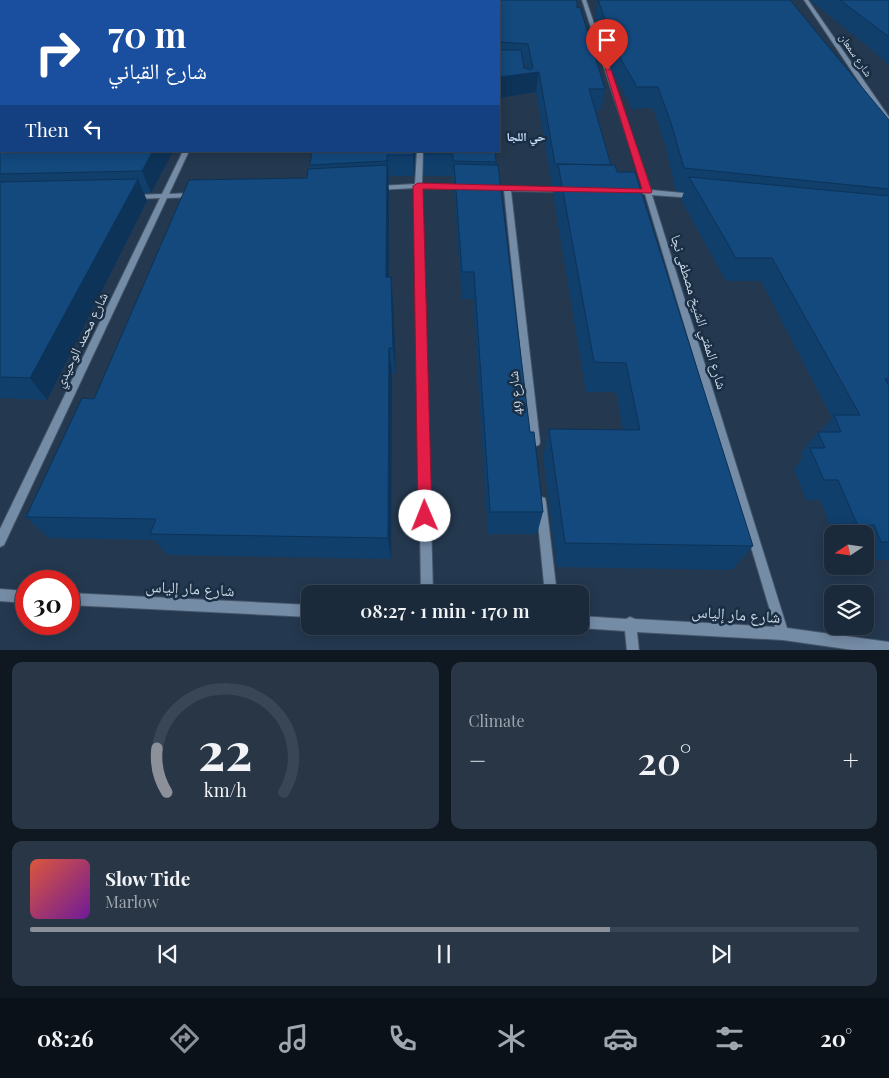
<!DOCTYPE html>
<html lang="en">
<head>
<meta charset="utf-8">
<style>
  :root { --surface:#1b2a3b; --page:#283646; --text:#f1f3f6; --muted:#a0a7af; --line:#394655; --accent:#8c9099 }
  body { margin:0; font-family:"Playfair Display","Noto Naskh Arabic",serif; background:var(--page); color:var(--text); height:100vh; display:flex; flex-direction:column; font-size:19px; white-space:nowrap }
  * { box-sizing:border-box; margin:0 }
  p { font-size:16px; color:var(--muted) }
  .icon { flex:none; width:28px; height:28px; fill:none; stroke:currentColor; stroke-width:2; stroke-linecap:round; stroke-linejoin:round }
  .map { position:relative; height:650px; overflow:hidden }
  .details { display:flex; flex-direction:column; gap:12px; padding:12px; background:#0f1720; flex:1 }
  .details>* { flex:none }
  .hud { position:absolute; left:0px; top:0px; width:500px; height:152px; box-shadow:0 2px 12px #0003,0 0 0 1px var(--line); background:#1a4fa0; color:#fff; overflow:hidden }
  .needle { width:32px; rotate:257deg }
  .tools { position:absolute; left:824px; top:525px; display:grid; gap:10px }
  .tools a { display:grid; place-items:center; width:50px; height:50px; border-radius:10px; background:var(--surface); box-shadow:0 2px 12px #0003,0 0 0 1px var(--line); font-size:25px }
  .speed { position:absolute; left:15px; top:570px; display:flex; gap:10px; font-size:25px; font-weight:700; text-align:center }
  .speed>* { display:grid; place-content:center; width:65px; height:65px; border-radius:50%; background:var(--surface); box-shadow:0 2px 12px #0003,0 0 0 1px var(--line); line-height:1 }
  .speed .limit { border:8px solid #d22; background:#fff; color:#111 }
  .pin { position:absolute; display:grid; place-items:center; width:42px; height:42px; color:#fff; margin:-51px -21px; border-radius:50% 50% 50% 0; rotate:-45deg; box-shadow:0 0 5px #0007 }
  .pin .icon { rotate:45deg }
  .me { position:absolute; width:55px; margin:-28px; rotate:359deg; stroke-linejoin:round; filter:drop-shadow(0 0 4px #0008) }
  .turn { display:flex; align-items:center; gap:18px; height:105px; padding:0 25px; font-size:22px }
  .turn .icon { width:65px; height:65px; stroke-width:2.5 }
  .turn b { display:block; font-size:35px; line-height:42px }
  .then { display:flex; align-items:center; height:48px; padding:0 25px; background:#0003; gap:10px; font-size:19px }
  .big { font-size:38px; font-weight:600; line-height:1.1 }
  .details .widget { flex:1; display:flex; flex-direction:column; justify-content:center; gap:8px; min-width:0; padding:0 18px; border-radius:10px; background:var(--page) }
  .details .dial { align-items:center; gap:0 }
  .dial svg { height:130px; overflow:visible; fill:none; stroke:var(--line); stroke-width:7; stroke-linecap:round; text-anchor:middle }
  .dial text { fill:var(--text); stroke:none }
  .song { display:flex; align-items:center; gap:15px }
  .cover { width:60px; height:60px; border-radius:8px; background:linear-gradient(135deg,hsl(10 70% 55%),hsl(280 70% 35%)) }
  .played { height:5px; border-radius:2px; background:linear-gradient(90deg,var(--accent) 70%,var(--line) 70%) }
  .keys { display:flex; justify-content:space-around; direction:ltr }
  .heat { display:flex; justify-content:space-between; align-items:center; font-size:28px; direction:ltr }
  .details .tiles { flex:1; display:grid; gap:12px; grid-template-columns:1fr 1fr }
  .widget:last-child { grid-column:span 2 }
  .trip { position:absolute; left:301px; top:585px; width:288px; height:50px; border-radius:10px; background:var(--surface); box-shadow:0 2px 12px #0003,0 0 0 1px var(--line); font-weight:600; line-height:50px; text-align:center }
  .dock { display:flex; height:80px; justify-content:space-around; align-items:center; background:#0b1118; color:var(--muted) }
  .dock .icon { width:35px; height:35px }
  .dock .active { color:var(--accent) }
  .dock b { font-size:22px; color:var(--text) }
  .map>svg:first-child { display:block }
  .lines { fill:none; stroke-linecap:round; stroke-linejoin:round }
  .minor-casing { stroke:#455669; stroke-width:2 }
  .minor { fill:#758ca6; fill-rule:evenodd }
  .wall { fill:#103f6c; fill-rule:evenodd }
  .shaded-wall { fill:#0d3358 }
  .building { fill:#13497d; stroke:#0d3358 }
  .route { fill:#e11d48; stroke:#92132f }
  .labels { text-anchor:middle; stroke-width:5; stroke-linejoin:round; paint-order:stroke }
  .far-street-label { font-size:11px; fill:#c9d6e4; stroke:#1a2e44 }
  .far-neighbourhood-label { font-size:12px; font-weight:bold; fill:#c9e2ff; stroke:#1a2e44 }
  .street-label { font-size:14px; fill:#c9d6e4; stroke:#1a2e44 }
  .near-street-label { font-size:16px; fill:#c9d6e4; stroke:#1a2e44 }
</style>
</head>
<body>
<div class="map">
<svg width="889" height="651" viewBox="0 0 889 651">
  <rect width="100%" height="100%" fill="#24384f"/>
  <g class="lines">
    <!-- minor casing -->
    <g class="minor-casing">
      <path id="minor" d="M582,0H586L651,190L694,194L698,196L694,198L652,195L787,628L889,642V651H860L783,640L637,632L639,651H627L625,631L580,628L576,626H580V616L626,619L630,617L635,619L775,627L645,194L630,193L626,191L630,189L644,190Z
        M804,0H808L889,117V124L886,122Z
        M1,82V87L0,88V83Z
        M183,151H189L169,194L192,193L196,195L192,197L167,198L4,545L0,547V529L160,198L135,199L131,197L135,195L162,194Z
        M417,151H423L422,184L464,185L468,187L464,189L422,188L433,594H421L415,188L378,190L374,188L378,186L415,184Z
        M488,186L564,188L568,190L564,192L511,191L540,442L539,445L535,446L531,445L530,442L504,190H490L486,188Z
        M541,497L545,498L546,502L557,594H545L536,502L537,498Z
        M0,589L26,591V603L0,601Z
        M69,593L310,605V617L69,605Z"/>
    </g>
    <!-- minor -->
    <use href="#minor" class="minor"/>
  </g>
  <!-- wall -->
  <path class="wall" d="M0,0H577V8L580,7L605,89L601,110H595L611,165H615L617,172H635L753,546L732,570L557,567L543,457L549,429L623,430L616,392H586L553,194L554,186H552L536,92L499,98V1H1V70L0,71ZM523,63L526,64L527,69L524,68Z
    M598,0L889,120V560H865V534H833L820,500H806L794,469L803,457L801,453L818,432H820L832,418L761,281H726L681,200L684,192L676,191L665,145L653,108L632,109L614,75L595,19Z
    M810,0H889V64Z
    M0,109L1,151H173L151,193H144L147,201L47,400L0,398Z
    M415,151L414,176H389L388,183L389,277L393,303L396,373L392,374L391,559L167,555L155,540L49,538L26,517L94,399L307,178L310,169V165Z
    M424,151H495L530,432L543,512L537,534H488L473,299H462L454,191V183H453V176H424Z"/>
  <!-- shaded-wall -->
  <path class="shaded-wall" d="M0,58L1,60V70L0,71Z
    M539,72L536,92L499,98V77Z
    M153,151H173L151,193L142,171Z
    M413,151H415L414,176L413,155Z
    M387,155L389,176V183L387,161Z
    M387,165L389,191V303L386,277Z
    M138,179L147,201L47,400L30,378Z
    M391,277L393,303L396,373L393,348Z
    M389,348L392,374L391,559L388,538Z"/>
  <!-- building -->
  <path class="building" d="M0,0H577V8L580,7L605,89H589L611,165L555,164L539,72L499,77V48L500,50H521L524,68L531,70L533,68L528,44L500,42L499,47V1H1V46H0Z
    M598,0H790L889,120V189L684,168L671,123L658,87H637L618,54Z
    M840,0H889V37Z
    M0,109H1V151H153L142,171L0,174Z
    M312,151H413V155H387V161L310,165Z
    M424,151H495L496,162L453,161V154H424Z
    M454,164L498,165L530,432H534L543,512H490L474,272H462Z
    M558,164L615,165L617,172H635L753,546L565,543L549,429L640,430L626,363L594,362Z
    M387,165L386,277H391L393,348H389L388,538L150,534L156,519L26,517L82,398L94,399L189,180L307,178L308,169Z
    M689,177L889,196V379H885L889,386V542H881L874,525L858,526L838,480H824L810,448H825L818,432H841L834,415H860L772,258H736Z
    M138,179L30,378L0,377V182Z"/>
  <!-- route -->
  <path class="route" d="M605,68L611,70L652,192L651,193L423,189L432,516L430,521L425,523L420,521L418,516L413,186L418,183L642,189Z"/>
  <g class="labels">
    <!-- far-street labels -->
    <g class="far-street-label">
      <text transform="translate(856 55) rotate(56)" y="4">شارع سمعان</text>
    </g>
    <!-- far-neighbourhood labels -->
    <g class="far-neighbourhood-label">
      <text x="526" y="141">حي اللجا</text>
    </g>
    <!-- street labels -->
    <g class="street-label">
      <text transform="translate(699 312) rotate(73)" y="5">شارع المفتي الشيخ مصطفى نجا</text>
      <text transform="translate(81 340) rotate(-64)" y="5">شارع محمد الوحيدي</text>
      <text transform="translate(515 393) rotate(-96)" y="5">شارع 49</text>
    </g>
    <!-- near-street labels -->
    <g class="near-street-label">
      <text transform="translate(190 588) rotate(3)" y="6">شارع مار إلياس</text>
      <text transform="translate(736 614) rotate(4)" y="6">شارع مار إلياس</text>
    </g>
  </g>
</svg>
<div class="tools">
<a><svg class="needle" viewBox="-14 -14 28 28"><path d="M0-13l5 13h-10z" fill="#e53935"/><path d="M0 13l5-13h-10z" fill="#a0a7af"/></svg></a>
<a><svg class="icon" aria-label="layers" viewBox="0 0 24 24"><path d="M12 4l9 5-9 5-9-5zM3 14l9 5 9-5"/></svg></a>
</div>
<div class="speed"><div class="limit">30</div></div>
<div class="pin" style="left:607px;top:70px;background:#d93025"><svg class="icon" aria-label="arrive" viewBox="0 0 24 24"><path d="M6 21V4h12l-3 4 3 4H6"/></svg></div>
<svg class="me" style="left:425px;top:516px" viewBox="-20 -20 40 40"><circle r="19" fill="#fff"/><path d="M0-13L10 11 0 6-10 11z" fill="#e11d48"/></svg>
<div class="trip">08:27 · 1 min · 170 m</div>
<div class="hud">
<div class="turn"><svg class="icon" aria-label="right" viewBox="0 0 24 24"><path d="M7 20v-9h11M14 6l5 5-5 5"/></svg><div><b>70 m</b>شارع القباني</div></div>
<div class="then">Then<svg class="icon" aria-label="left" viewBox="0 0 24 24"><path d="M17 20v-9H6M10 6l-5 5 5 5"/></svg></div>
</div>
</div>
<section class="details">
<div class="tiles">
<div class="widget dial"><svg viewBox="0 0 100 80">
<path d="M14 69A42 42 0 1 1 86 69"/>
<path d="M14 69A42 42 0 0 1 8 42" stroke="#8c9099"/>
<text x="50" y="56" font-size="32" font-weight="700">22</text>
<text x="50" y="72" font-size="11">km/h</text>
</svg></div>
<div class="widget"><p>Climate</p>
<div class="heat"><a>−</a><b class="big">20°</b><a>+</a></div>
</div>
<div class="widget">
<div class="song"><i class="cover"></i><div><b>Slow Tide</b><p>Marlow</p></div></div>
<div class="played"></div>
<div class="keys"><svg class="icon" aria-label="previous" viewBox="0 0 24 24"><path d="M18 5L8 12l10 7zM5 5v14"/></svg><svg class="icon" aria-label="pause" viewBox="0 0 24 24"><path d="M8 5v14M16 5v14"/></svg><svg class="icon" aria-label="next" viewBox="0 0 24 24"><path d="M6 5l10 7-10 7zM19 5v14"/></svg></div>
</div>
</div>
</section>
<nav class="dock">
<b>08:26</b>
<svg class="icon active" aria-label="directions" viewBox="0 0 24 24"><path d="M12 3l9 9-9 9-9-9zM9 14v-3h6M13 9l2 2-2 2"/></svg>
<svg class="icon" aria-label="music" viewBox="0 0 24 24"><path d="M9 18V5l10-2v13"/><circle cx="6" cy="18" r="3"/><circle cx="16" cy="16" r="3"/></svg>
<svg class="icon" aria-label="phone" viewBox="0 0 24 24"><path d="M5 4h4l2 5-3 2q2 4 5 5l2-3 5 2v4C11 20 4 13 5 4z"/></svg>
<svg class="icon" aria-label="climate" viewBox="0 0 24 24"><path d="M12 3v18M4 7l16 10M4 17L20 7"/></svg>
<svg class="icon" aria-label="car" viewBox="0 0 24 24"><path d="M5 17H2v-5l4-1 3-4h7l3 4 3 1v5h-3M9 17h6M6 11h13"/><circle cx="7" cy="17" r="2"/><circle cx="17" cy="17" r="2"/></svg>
<svg class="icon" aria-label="filters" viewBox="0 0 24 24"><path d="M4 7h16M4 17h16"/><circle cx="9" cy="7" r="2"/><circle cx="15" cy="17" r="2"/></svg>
<b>20°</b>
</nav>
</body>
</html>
